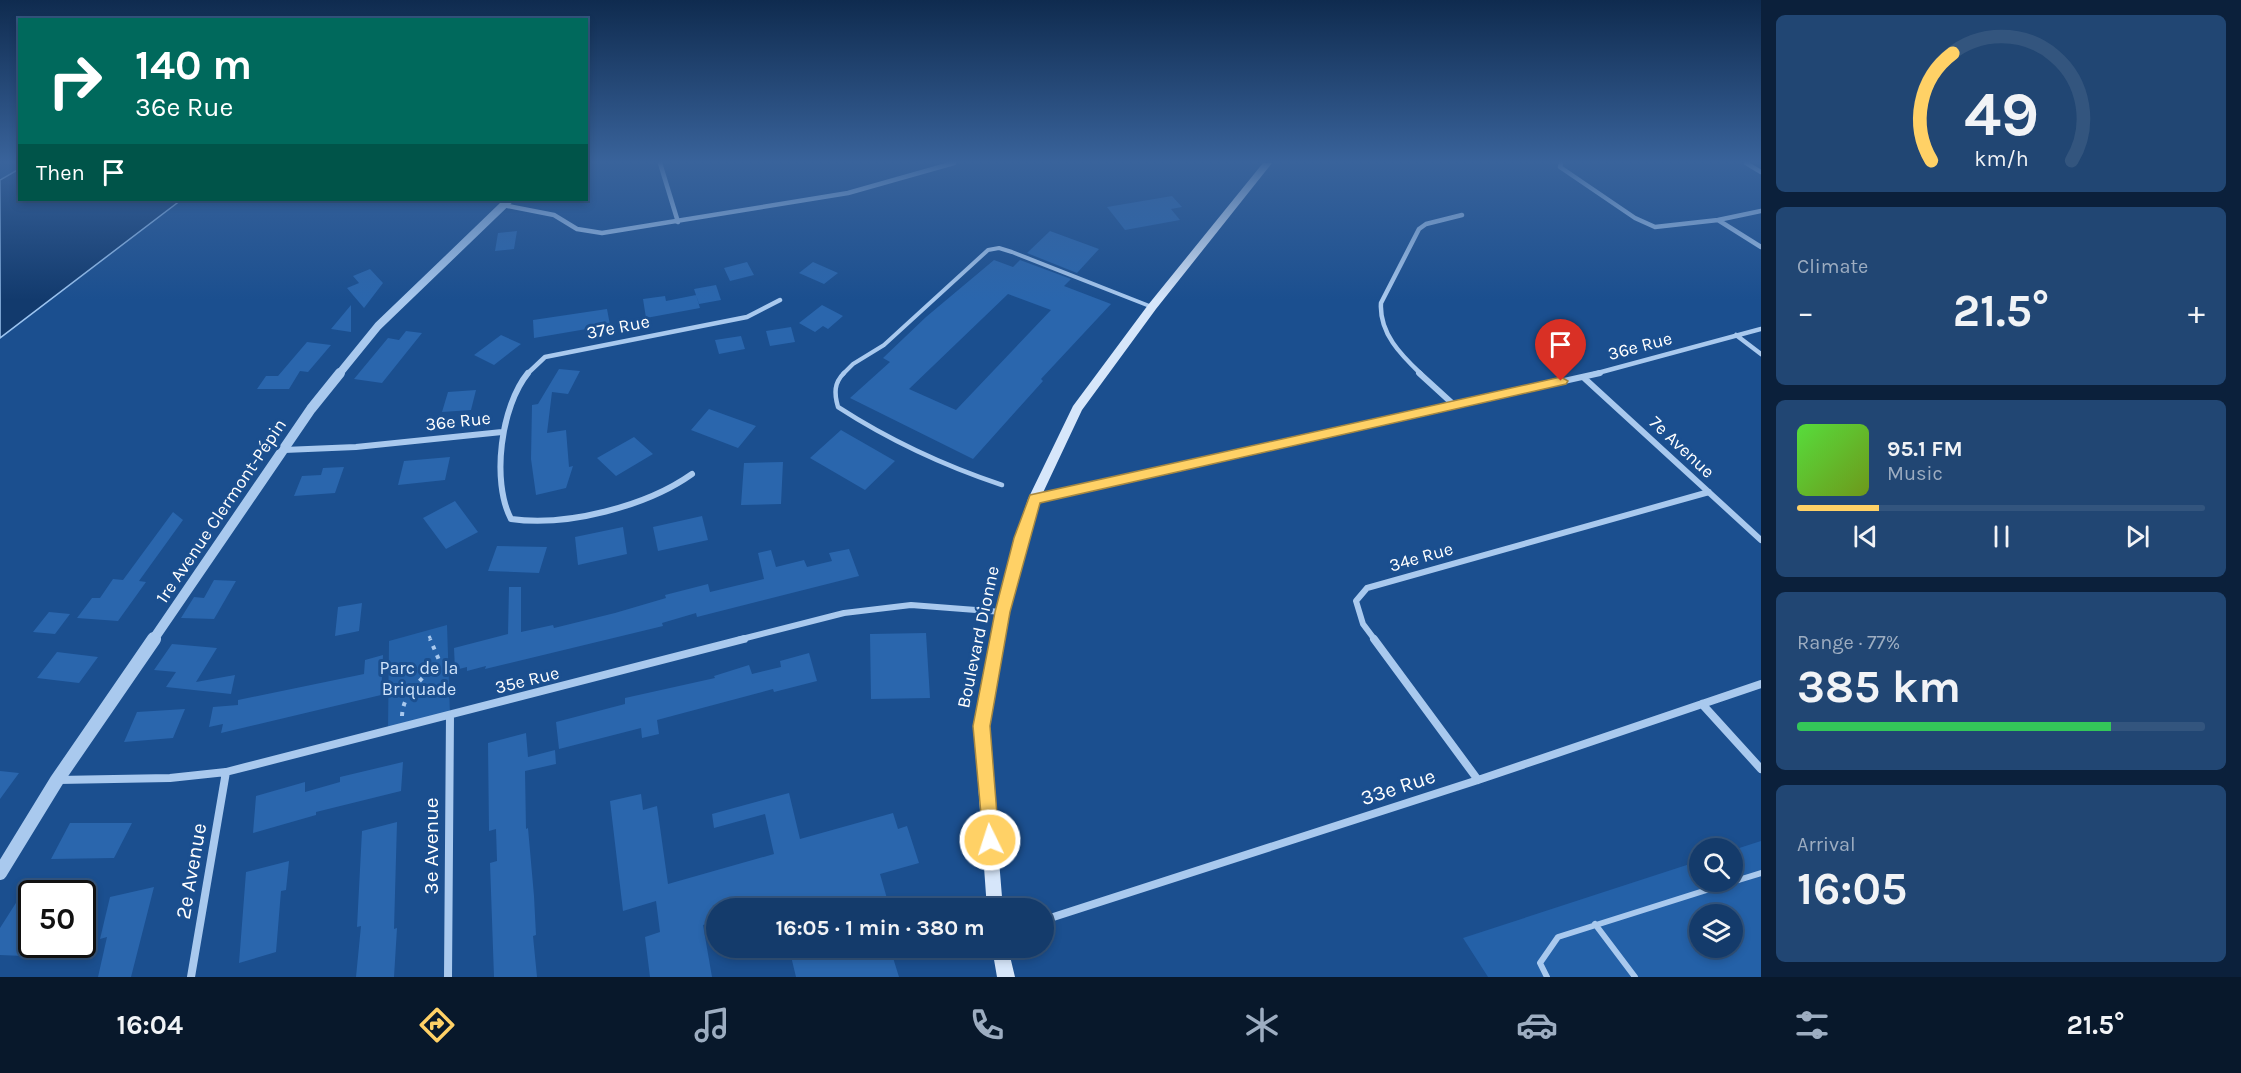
<!DOCTYPE html>
<html lang="en">
<head>
<meta charset="utf-8">
<style>
  :root { --surface:#143b6b; --page:#214673; --text:#f1f3f6; --muted:#9dadc1; --line:#33557e; --accent:#ffd166 }
  body { margin:0; font-family:Karla,sans-serif; background:var(--page); color:var(--text); height:100vh; display:flex; flex-direction:column; font-size:22px; white-space:nowrap }
  * { box-sizing:border-box; margin:0 }
  p { font-size:20px; color:var(--muted) }
  .icon { flex:none; width:33px; height:33px; fill:none; stroke:currentColor; stroke-width:2; stroke-linecap:round; stroke-linejoin:round }
  .map { position:relative; flex:1; overflow:hidden }
  .sheet { display:flex; flex-direction:column; gap:15px; padding:15px; background:#0b203b; width:480px }
  .sheet>* { flex:none }
  .hud { position:absolute; left:18px; top:18px; width:570px; height:183px; border-radius:0px; box-shadow:0 3px 9px #0003,0 0 0 2px var(--line); background:#00695c; color:#fff; overflow:hidden }
  .buttons { position:absolute; left:1689px; top:838px; display:grid; gap:12px }
  .buttons a { display:grid; place-items:center; width:54px; height:54px; border-radius:50%; background:var(--surface); box-shadow:0 3px 9px #0003,0 0 0 2px var(--line); font-size:30px }
  .speed { position:absolute; left:18px; top:880px; display:flex; gap:12px; font-size:30px; font-weight:700; text-align:center }
  .speed>* { display:grid; place-content:center; width:78px; height:78px; border-radius:50%; background:var(--surface); box-shadow:0 3px 9px #0003,0 0 0 2px var(--line); line-height:1 }
  .speed .limit { border:3px solid #111; border-radius:9px; background:#fff; color:#111 }
  .pin { position:absolute; display:grid; place-items:center; width:51px; height:51px; color:#fff; margin:-62px -26px; border-radius:50% 50% 50% 0; rotate:-45deg; box-shadow:0 0 6px #0007 }
  .pin .icon { rotate:45deg }
  .me { position:absolute; width:66px; margin:-33px; rotate:356deg; stroke-linejoin:round; filter:drop-shadow(0 0 4px #0008) }
  .turn { display:flex; align-items:center; gap:21px; height:126px; padding:0 18px; font-size:27px }
  .turn .icon { width:78px; height:78px; stroke-width:2.5 }
  .turn b { display:block; font-size:42px; line-height:51px }
  .then { display:flex; align-items:center; height:57px; padding:0 18px; background:#0003; gap:12px; font-size:22px }
  .big { font-size:45px; font-weight:700; line-height:1.1 }
  .sheet .widget { flex:1; display:flex; flex-direction:column; justify-content:center; gap:9px; min-width:0; padding:0 21px; border-radius:9px; background:var(--page) }
  .sheet .dial { align-items:center; gap:0 }
  .dial svg { height:156px; overflow:visible; fill:none; stroke:var(--line); stroke-width:7; stroke-linecap:round; text-anchor:middle }
  .dial text { fill:var(--text); stroke:none }
  .song { display:flex; align-items:center; gap:18px }
  .cover { width:72px; height:72px; border-radius:9px; background:linear-gradient(135deg,hsl(110 70% 55%),hsl(80 70% 35%)) }
  .played { height:6px; border-radius:3px; background:linear-gradient(90deg,var(--accent) 20%,var(--line) 20%) }
  .keys { display:flex; justify-content:space-around; direction:ltr }
  .heat { display:flex; justify-content:space-between; align-items:center; font-size:33px; direction:ltr }
  .charge { height:9px; border-radius:4px; background:linear-gradient(90deg,#34c759 77%,var(--line) 0) }
  .trip { position:absolute; left:706px; top:898px; width:348px; height:60px; border-radius:30px; background:var(--surface); box-shadow:0 3px 9px #0003,0 0 0 2px var(--line); font-weight:700; line-height:60px; text-align:center }
  .tab-bar { display:flex; height:96px; justify-content:space-around; align-items:center; background:#08182b; color:var(--muted) }
  .tab-bar .icon { width:42px; height:42px }
  .tab-bar .on { color:var(--accent) }
  .tab-bar b { font-size:27px; color:var(--text) }
  main { display:flex; flex:1; min-height:0 }
  .map>svg:first-child { display:block }
  .green { fill:#2461a8; fill-rule:evenodd }
  .water { fill:#123a6d; stroke:#9cc4f0; stroke-width:1.5 }
  .building { fill:#2a66ad; fill-rule:evenodd }
  .lines { fill:none; stroke-linecap:round; stroke-linejoin:round }
  .path-far1 { stroke:#a9c9ee; stroke-width:3; stroke-dasharray:3 4.5; stroke-linecap:butt }
  .path { stroke:#a9c9ee; stroke-width:4; stroke-dasharray:4 6; stroke-linecap:butt }
  .service-far2 { stroke:#a9c9ee; stroke-width:4 }
  .service-far1 { stroke:#a9c9ee; stroke-width:4.5 }
  .service { stroke:#a9c9ee; stroke-width:6 }
  .minor-far2 { stroke:#a9c9ee; stroke-width:4.5 }
  .minor-far1 { stroke:#a9c9ee; stroke-width:6 }
  .minor { stroke:#a9c9ee; stroke-width:8 }
  .tertiary-far2 { stroke:#a9c9ee; stroke-width:8 }
  .tertiary-far1 { stroke:#a9c9ee; stroke-width:10 }
  .tertiary { stroke:#a9c9ee; stroke-width:14 }
  .secondary { fill:#d6e6fa; fill-rule:evenodd }
  .route { fill:#ffd166; stroke:#a68842; stroke-width:1.5 }
  .labels { text-anchor:middle; stroke-width:6; stroke-linejoin:round; paint-order:stroke }
  .street-label { font-size:18px; fill:#fff; stroke:#1b4f8f }
  .park-label { font-size:18px; fill:#cfe3fa; stroke:#1b4f8f }
  .near-street-label { font-size:21px; fill:#fff; stroke:#1b4f8f }
</style>
</head>
<body>
<main>
<div class="map">
<svg width="1761" height="977" viewBox="0 0 1761 977">
  <rect width="100%" height="100%" fill="#1b4f8f"/>
  <!-- green -->
  <path class="green" d="M447,625L450,715L388,731L389,641Z
    M1761,841V977H1488L1463,938L1699,861L1700,882H1732L1733,850ZM1700,915H1732V948H1700Z"/>
  <!-- water -->
  <path class="water" d="M19,169L20,200H181L0,338V180Z"/>
  <!-- building -->
  <path class="building" d="M1172,196L1182,207L1171,209L1180,220L1125,230L1107,207Z
    M517,231L514,249L495,251L498,233Z
    M1050,231L1099,249L1077,273L1027,253Z
    M994,260L1013,267L1020,260L1071,279L1064,286L1111,304L1041,379L1043,381L973,459L850,398L890,362L883,358L926,317ZM1008,294L1051,310L956,410L909,389Z
    M747,262L754,275L730,281L724,268Z
    M813,262L838,273L824,284L799,273Z
    M370,269L383,283L364,308L347,288L359,283L353,276Z
    M716,285L721,300L699,304L694,289Z
    M696,295L700,308L646,318L643,299L665,296L666,301Z
    M351,305V332L331,329Z
    M822,305L843,316L828,329L823,326L815,332L799,323Z
    M607,309L610,325L534,338L533,320Z
    M791,327L795,342L770,346L766,331Z
    M406,331L422,333L382,383L354,379L388,338L399,340Z
    M501,335L521,344L494,365L474,355Z
    M741,336L745,349L719,354L715,340Z
    M307,342L331,345L308,372L300,371L289,389H257L266,376H278Z
    M559,369L580,371L568,394L552,392L547,433L566,430L569,467L573,466L566,488L536,495L531,459L532,405L538,404Z
    M476,390L471,410L442,412L448,392Z
    M709,409L756,426L738,448L691,430Z
    M841,430L895,461L865,490L810,458Z
    M634,437L653,454L616,476L597,458Z
    M450,457L445,480L398,485L404,461Z
    M783,462L781,504L741,505L744,463Z
    M344,467L335,493L294,496L302,476L321,475L323,468Z
    M455,501L478,532L446,549L423,518Z
    M173,512L183,520L139,581L146,582L118,621L77,618L92,598H100L113,579L123,580Z
    M702,516L708,540L658,551L653,527Z
    M623,527L627,554L578,565L575,537Z
    M497,546L547,547L539,573L488,571Z
    M849,549L859,576L697,617L696,613L662,623L663,626L485,669L486,666L467,671V667L455,670L454,648L508,634L509,587H521V632L553,625L554,628L615,613L666,598L665,595L708,584L710,592L764,579L758,553L771,550L776,567L804,560L807,567L832,561L829,553Z
    M214,580L236,581L214,619L181,618L194,597L204,598Z
    M362,603L359,631L335,636L338,607Z
    M49,612L70,614L55,634L33,632Z
    M926,633L930,698L871,699L870,634Z
    M172,644L217,648L196,682L235,675L231,694L166,687L176,672L154,670Z
    M57,652L98,657L79,683L37,678Z
    M809,653L817,681L774,692L773,689L657,720L659,734L642,738L641,728L559,749L556,722L625,704V698L715,678L714,676L749,665L752,674L781,667L780,661Z
    M383,655L381,695L221,733L223,724L209,727L213,707L238,705V700L364,674L365,660Z
    M185,709L173,738L124,742L137,712Z
    M526,733L528,757L555,750L556,764L525,771L526,829L528,828L534,896L536,935L533,936L537,977H494L490,863L497,861L496,829L489,831L488,743Z
    M403,762L401,791L316,812V815L253,833L256,796L305,782V792L340,782V777Z
    M0,771L19,773L0,799Z
    M789,793L800,839L893,813L898,829L907,826L919,863L880,874L890,909H790L787,899L756,909H717V921L703,925L712,977H650L645,937L660,932L656,901L623,911L610,801L641,794L643,810L657,806L668,884L774,854L765,814L714,828L712,814Z
    M397,822L394,929L397,928L394,977H356L361,926L357,927L362,831Z
    M70,823H132L114,858L51,859Z
    M289,861L286,890L281,891L276,952L239,963L246,872Z
    M154,887L131,977H98L107,937L100,939L110,897Z
    M21,895L32,896V942L23,956L0,955V928Z
    M789,948H890L899,977H796Z"/>
  <g class="lines">
    <!-- path-far1 -->
    <path class="path-far1" d="M429,636L431,640"/>
    <!-- path -->
    <path class="path" d="M402,716C403,691 425,678 439,660L430,639"/>
    <!-- service-far2 -->
    <path class="service-far2" d="M843,374L853,364L884,345L988,250L999,248L1012,252L1152,307"/>
    <!-- service-far1 -->
    <path class="service-far1" d="M844,373C834,383 834,393 838,407C889,440 945,466 1002,485"/>
    <!-- service -->
    <path class="service" d="M1732,882L1761,873
      M1595,924L1635,977
      M1547,977L1540,963L1558,937L1732,882"/>
    <!-- minor-far2 -->
    <path class="minor-far2" d="M660,163L678,222
      M1561,163L1560,167L1635,218L1655,227L1718,220
      M1746,163L1761,172
      M503,205L554,215L577,229L602,233L848,193L954,163
      M1761,211L1718,220L1761,247
      M1736,335L1761,354
      M527,374L545,357L747,317L780,300
      M1421,374C1401,355 1379,333 1381,303L1419,229L1426,224L1462,215
      M1594,374L1761,329"/>
    <!-- minor-far1 -->
    <path class="minor-far1" d="M528,373C501,406 491,481 511,519C567,527 647,506 692,474
      M1419,373L1453,404
      M1583,377L1761,540
      M284,450L356,447L502,432
      M1034,499L1600,373
      M738,640L844,613L911,605L1002,612
      M1375,640L1363,624L1356,601L1367,588L1709,492"/>
    <!-- minor -->
    <path class="minor" d="M1374,639L1478,780
      M1702,704L1761,769
      M58,780L170,778L226,772L744,639
      M1044,920L1478,780L1761,684
      M191,977L226,772
      M448,977L450,715"/>
    <!-- tertiary-far2 -->
    <path class="tertiary-far2" d="M339,374L378,326L509,200"/>
    <!-- tertiary-far1 -->
    <path class="tertiary-far1" d="M153,640L311,409L340,373"/>
    <!-- tertiary -->
    <path class="tertiary" d="M0,873L57,780L154,639"/>
    <!-- secondary -->
    <path class="secondary" d="M1263,163H1272L1156,309L1082,410L1040,499L1027,538L1009,612L988,726L1003,909H987L974,726L995,612L1015,538L1028,499L1073,406L1148,305Z
      M992,948H1008L1015,977H997Z"/>
  </g>
  <!-- sky -->
  <linearGradient id="sky" x2="0" y2="1"><stop stop-color="#0f2b4f"/><stop offset="0.54" stop-color="#39639b"/><stop offset="1" stop-color="#39639b" stop-opacity="0"/></linearGradient>
  <rect width="1761" height="300" fill="url(#sky)"/>
  <!-- route -->
  <path class="route" d="M1561,377L1568,381L1566,384L1040,503L1010,612L990,726L999,840L997,847L990,849L984,847L973,726L995,612L1014,538L1030,495Z"/>
  <g class="labels">
    <!-- street labels -->
    <g class="street-label">
      <text transform="translate(618 327) rotate(-11)" y="6">37e Rue</text>
      <text transform="translate(1640 346) rotate(-15)" y="6">36e Rue</text>
      <text transform="translate(458 421) rotate(-6)" y="6">36e Rue</text>
      <text transform="translate(1682 447) rotate(43)" y="6">7e Avenue</text>
      <text transform="translate(221 511) rotate(-56)" y="6">1re Avenue Clermont-Pépin</text>
      <text transform="translate(1421 557) rotate(-16)" y="6">34e Rue</text>
      <text transform="translate(978 637) rotate(-78)" y="6">Boulevard Dionne</text>
      <text transform="translate(527 680) rotate(-14)" y="6">35e Rue</text>
    </g>
    <!-- park labels -->
    <g class="park-label">
      <text x="419" y="674">Parc de la<tspan x="419" dy="21">Briquade</tspan></text>
    </g>
    <!-- near-street labels -->
    <g class="near-street-label">
      <text transform="translate(1398 787) rotate(-18)" y="7">33e Rue</text>
      <text transform="translate(431 846) rotate(-90)" y="7">3e Avenue</text>
      <text transform="translate(191 871) rotate(-80)" y="7">2e Avenue</text>
    </g>
  </g>
</svg>
<div class="buttons">
<a><svg class="icon" aria-label="search" viewBox="0 0 24 24"><circle cx="10" cy="10" r="6"/><path d="M15 15l6 6"/></svg></a>
<a><svg class="icon" aria-label="layers" viewBox="0 0 24 24"><path d="M12 4l9 5-9 5-9-5zM3 14l9 5 9-5"/></svg></a>
</div>
<div class="speed"><div class="limit">50</div></div>
<div class="pin" style="left:1561px;top:381px;background:#d93025"><svg class="icon" aria-label="arrive" viewBox="0 0 24 24"><path d="M6 21V4h12l-3 4 3 4H6"/></svg></div>
<svg class="me" style="left:990px;top:840px" viewBox="-20 -20 40 40"><circle r="17" fill="#ffd166" stroke="#fff" stroke-width="3"/><path d="M0-11L8 9 0 5-8 9z" fill="#fff"/></svg>
<div class="trip">16:05 · 1 min · 380 m</div>
<div class="hud">
<div class="turn"><svg class="icon" aria-label="right" viewBox="0 0 24 24"><path d="M7 20v-9h11M14 6l5 5-5 5"/></svg><div><b>140 m</b>36e Rue</div></div>
<div class="then">Then<svg class="icon" aria-label="arrive" viewBox="0 0 24 24"><path d="M6 21V4h12l-3 4 3 4H6"/></svg></div>
</div>
</div>
<section class="sheet">
<div class="widget dial"><svg viewBox="0 0 100 80">
<path d="M14 69A42 42 0 1 1 86 69"/>
<path d="M14 69A42 42 0 0 1 25 14" stroke="#ffd166"/>
<text x="50" y="56" font-size="32" font-weight="700">49</text>
<text x="50" y="72" font-size="11">km/h</text>
</svg></div>
<div class="widget"><p>Climate</p>
<div class="heat"><a>−</a><b class="big">21.5°</b><a>+</a></div>
</div>
<div class="widget">
<div class="song"><i class="cover"></i><div><b>95.1 FM</b><p>Music</p></div></div>
<div class="played"></div>
<div class="keys"><svg class="icon" aria-label="previous" viewBox="0 0 24 24"><path d="M18 5L8 12l10 7zM5 5v14"/></svg><svg class="icon" aria-label="pause" viewBox="0 0 24 24"><path d="M8 5v14M16 5v14"/></svg><svg class="icon" aria-label="next" viewBox="0 0 24 24"><path d="M6 5l10 7-10 7zM19 5v14"/></svg></div>
</div>
<div class="widget"><p>Range · 77%</p><b class="big">385 km</b><div class="charge"></div></div>
<div class="widget"><p>Arrival</p><b class="big">16:05</b></div>
</section>
</main>
<nav class="tab-bar">
<b>16:04</b>
<svg class="icon on" aria-label="directions" viewBox="0 0 24 24"><path d="M12 3l9 9-9 9-9-9zM9 14v-3h6M13 9l2 2-2 2"/></svg>
<svg class="icon" aria-label="music" viewBox="0 0 24 24"><path d="M9 18V5l10-2v13"/><circle cx="6" cy="18" r="3"/><circle cx="16" cy="16" r="3"/></svg>
<svg class="icon" aria-label="phone" viewBox="0 0 24 24"><path d="M5 4h4l2 5-3 2q2 4 5 5l2-3 5 2v4C11 20 4 13 5 4z"/></svg>
<svg class="icon" aria-label="climate" viewBox="0 0 24 24"><path d="M12 3v18M4 7l16 10M4 17L20 7"/></svg>
<svg class="icon" aria-label="car" viewBox="0 0 24 24"><path d="M5 17H2v-5l4-1 3-4h7l3 4 3 1v5h-3M9 17h6M6 11h13"/><circle cx="7" cy="17" r="2"/><circle cx="17" cy="17" r="2"/></svg>
<svg class="icon" aria-label="filters" viewBox="0 0 24 24"><path d="M4 7h16M4 17h16"/><circle cx="9" cy="7" r="2"/><circle cx="15" cy="17" r="2"/></svg>
<b>21.5°</b>
</nav>
</body>
</html>
